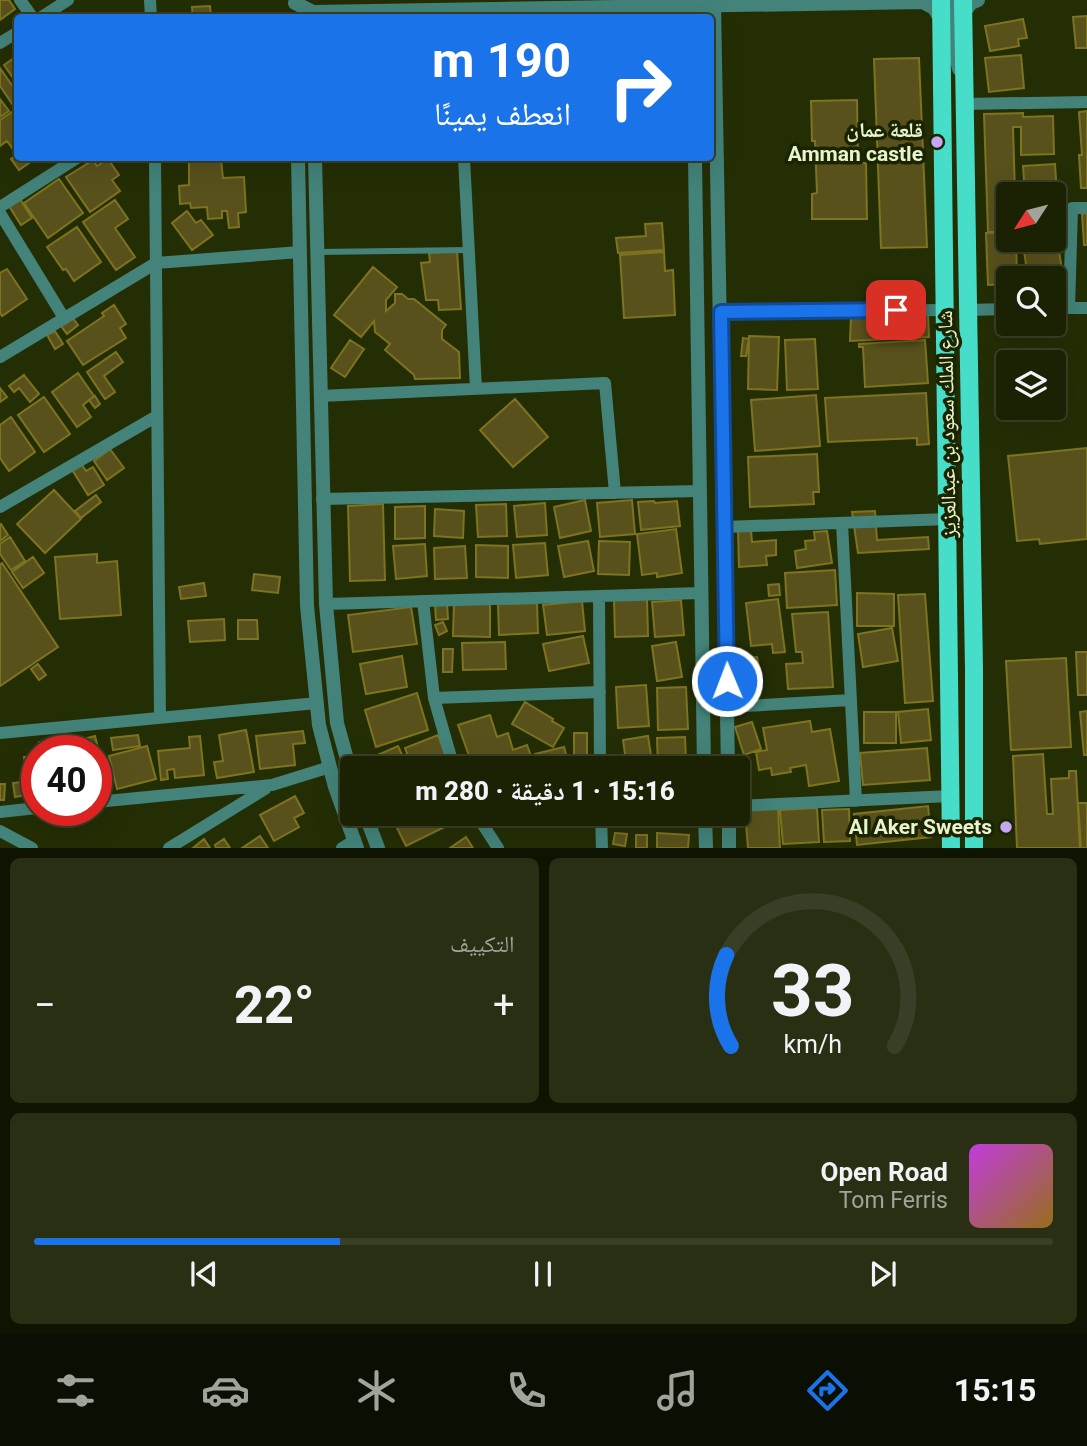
<!DOCTYPE html>
<html lang="ar">
<head>
<meta charset="utf-8">
<style>
  :root { --surface:#1b2204; --page:#282f13; --text:#f1f3f6; --muted:#a0a49a; --line:#393f26; --accent:#1a73e8 }
  body { margin:0; font-family:Roboto,"Noto Naskh Arabic",sans-serif; background:var(--page); color:var(--text); direction:rtl; height:100vh; display:flex; flex-direction:column; font-size:26px; white-space:nowrap }
  * { box-sizing:border-box; margin:0 }
  p { font-size:23px; color:var(--muted) }
  .icon { flex:none; width:38px; height:38px; fill:none; stroke:currentColor; stroke-width:2; stroke-linecap:round; stroke-linejoin:round }
  .map { position:relative; height:848px; overflow:hidden; direction:ltr }
  .sheet { display:flex; flex-direction:column; gap:10px; padding:10px; background:#0f1302; flex:1 }
  .sheet>* { flex:none }
  .guide { position:absolute; left:14px; top:14px; width:700px; height:147px; border-radius:7px; box-shadow:0 7px 28px #0002,0 0 0 2px var(--line); direction:rtl; background:#1a73e8; color:#fff; overflow:hidden }
  .needle { width:46px; rotate:234deg }
  .controls { position:absolute; left:996px; top:182px; display:grid; gap:14px }
  .controls a { display:grid; place-items:center; width:70px; height:70px; border-radius:7px; background:var(--surface); box-shadow:0 7px 28px #0002,0 0 0 2px var(--line); font-size:35px }
  .speed { position:absolute; left:21px; top:735px; display:flex; gap:14px; font-size:35px; font-weight:700; text-align:center }
  .speed>* { display:grid; place-content:center; width:91px; height:91px; border-radius:50%; background:var(--surface); box-shadow:0 7px 28px #0002,0 0 0 2px var(--line); line-height:1 }
  .speed .limit { border:10px solid #d22; background:#fff; color:#111 }
  .pin { position:absolute; display:grid; place-items:center; width:60px; height:60px; color:#fff; margin:-30px; border-radius:14px; box-shadow:0 4px 10px #0006 }
  .me { position:absolute; width:77px; margin:-38px; rotate:359deg; stroke-linejoin:round; filter:drop-shadow(0 0 5px #0008) }
  .turn { display:flex; align-items:center; gap:24px; height:147px; padding:0 28px; font-size:32px }
  .turn .icon { width:91px; height:91px; stroke-width:2.5 }
  .turn b { display:block; font-size:49px; line-height:60px }
  .big { font-size:52px; font-weight:800; line-height:1.1 }
  .sheet .card { flex:1; display:flex; flex-direction:column; justify-content:center; gap:10px; min-width:0; padding:0 24px; border-radius:10px; background:var(--page) }
  .sheet .dial { align-items:center; gap:0 }
  .dial svg { height:182px; overflow:visible; fill:none; stroke:var(--line); stroke-width:7; stroke-linecap:round; text-anchor:middle }
  .dial text { fill:var(--text); stroke:none }
  .song { display:flex; align-items:center; gap:21px }
  .cover { width:84px; height:84px; border-radius:10px; background:linear-gradient(135deg,hsl(290 70% 55%),hsl(40 70% 35%)) }
  .played { height:7px; border-radius:4px; background:linear-gradient(90deg,var(--accent) 30%,var(--line) 30%) }
  .keys { display:flex; justify-content:space-around; direction:ltr }
  .heat { display:flex; justify-content:space-between; align-items:center; font-size:38px; direction:ltr }
  .sheet .tiles { flex:1; display:grid; gap:10px; grid-template-columns:1fr 1fr }
  .card:last-child { grid-column:span 2 }
  .trip { position:absolute; left:340px; top:756px; width:410px; height:70px; border-radius:7px; background:var(--surface); box-shadow:0 7px 28px #0002,0 0 0 2px var(--line); font-weight:800; line-height:70px; text-align:center; direction:rtl }
  .tab-bar { display:flex; height:112px; justify-content:space-around; align-items:center; background:#0b0e02; color:var(--muted) }
  .tab-bar .icon { width:49px; height:49px }
  .tab-bar .active { color:var(--accent) }
  .tab-bar b { font-size:32px; color:var(--text) }
  .map>svg:first-child { display:block }
  .building { fill:#59511c; stroke:#7e731e; stroke-width:2 }
  .lines { fill:none; stroke-linecap:round; stroke-linejoin:round }
  .service { stroke:#438379; stroke-width:6 }
  .minor { stroke:#438379; stroke-width:12 }
  .tertiary { stroke:#438379; stroke-width:14 }
  .primary { stroke:#47dec9; stroke-width:18 }
  .route-casing { stroke:#114b97; stroke-width:18 }
  .route { stroke:#1a73e8; stroke-width:12 }
  .poi-dot { fill:#c4a7f1; stroke:#1b2400; stroke-width:2.5 }
  .labels { text-anchor:middle; stroke-width:7; stroke-linejoin:round; paint-order:stroke }
  .poi-label { font-size:21px; font-weight:bold; fill:#e8f4ce; stroke:#1b2400; text-anchor:end }
  .street-label { font-size:21px; fill:#e8f4ce; stroke:#1b2400 }
</style>
</head>
<body>
<div class="map">
<svg width="1087" height="848" viewBox="0 0 1087 848">
  <rect width="100%" height="100%" fill="#242e05"/>
  <!-- building -->
  <path class="building" d="M0,0H9L15,9L0,20Z
    M210,6L211,18H193L192,7Z
    M1087,16V48H1076L1073,17Z
    M1023,19L1027,38L1018,39L1019,46L990,51L985,26Z
    M1021,55L1024,88L989,92L985,58Z
    M17,56H18V85L4,65Z
    M919,58L927,247L881,248L874,59Z
    M0,68L18,94V106L15,108L0,86Z
    M0,99L9,111L0,117Z
    M857,100L858,163H866L867,219H812V194L817,193L815,141H812L811,101Z
    M18,108V158H36L19,170L11,159L17,155L7,141L0,146V120Z
    M1087,111V188H1081L1079,155H1082L1079,112Z
    M1023,113V117L1053,116L1054,154L1021,155V127H1013L1015,194H1008V207H1001L1002,232H988L984,114Z
    M108,159L119,175L112,180L120,191L90,212L66,177L93,160L97,166Z
    M221,159L223,178L244,177L246,212L238,213L239,227L229,228L227,211H222V218L208,219L207,207L191,208L190,203L180,204L179,186L189,185V162Z
    M1055,164L1057,194H1025L1023,166Z
    M59,179L83,213L48,238L24,203Z
    M20,199L32,218L21,225L9,206Z
    M115,200L128,219L115,228L135,257L116,270L83,222Z
    M1054,203H1060L1059,236L1054,235Z
    M187,211L196,223L201,220L213,235L192,250L172,223Z
    M1087,213V245H1084L1082,214Z
    M662,223L664,250L618,253L616,238L646,236L645,224Z
    M77,227L101,262L74,281L66,269L63,270L47,247Z
    M1008,232V240H1016L1017,278H1008V284L988,285L986,233Z
    M1057,239L1064,282L1054,284V278H1028L1023,244Z
    M457,251L461,309L439,310L438,300H426L421,263L430,262L429,253Z
    M664,252L665,271L673,270L675,315L624,318L620,255Z
    M373,267L397,287L386,300V311L395,303V294H402L408,299H414L446,325L442,330V339L459,352L460,378L415,379L414,375L385,350L390,344L375,332L374,321L361,337L334,315Z
    M7,269L27,299L2,316L0,313V273Z
    M114,305L126,324L120,328L126,338L83,365L67,341L104,316L102,313Z
    M928,313L929,337L850,341L851,317Z
    M72,317L78,325L67,334L61,326Z
    M55,331L63,344L55,349L47,335Z
    M749,336L779,337L777,390L748,389Z
    M743,338L749,339L746,356H741Z
    M815,339L818,389L787,390L785,340Z
    M350,340L364,349L345,377L331,368Z
    M925,340L928,383L865,387L863,347H859V344Z
    M116,352L123,362L104,376L115,392L105,399L87,372Z
    M78,373L94,396L83,405L91,417L77,427L52,392Z
    M24,375L39,394L30,402L19,388L14,392L9,386Z
    M0,388L7,397L0,402Z
    M926,393L929,444L917,445V438L828,442L825,398Z
    M816,395L820,446L755,451L751,400Z
    M95,396L100,404L95,408L89,400Z
    M44,397L70,434L44,452L18,415Z
    M515,399L548,437L513,467L480,430Z
    M11,417L35,452L9,471L0,458V425Z
    M1087,448V539L1040,544L1039,539L1017,541L1008,456Z
    M110,449L124,468L107,480L94,461Z
    M817,454L819,492H813L814,504L750,507L748,457Z
    M80,462L86,471L93,467L104,485L88,495L71,468Z
    M54,490L81,519L45,553L17,524Z
    M96,495L101,502L81,518L75,511Z
    M585,500L591,531L560,538L554,507Z
    M632,500L635,534L600,537L597,503Z
    M654,501L655,503L677,501L680,526L641,530L638,502Z
    M545,503L547,535L517,537L514,506Z
    M383,504L385,580L350,581L348,506Z
    M506,504L507,536L478,537L476,505Z
    M425,506V538L395,539V507Z
    M435,509L464,511L463,538L434,536Z
    M875,511L877,540L928,537L929,549L858,553L852,512Z
    M1,524L8,535L0,541V525Z
    M676,529L682,573L657,577V573L642,575L637,534Z
    M751,530L752,542L776,540V555L766,556L767,565L739,567L738,531Z
    M827,531L832,563L797,568L795,551L806,549L805,541L815,540L814,532Z
    M10,537L25,561L11,570L0,554V544Z
    M588,541L594,571L564,577L558,546Z
    M599,541L630,542L629,575L598,574Z
    M545,543L548,575L516,578L513,545Z
    M425,544L427,576L396,579L393,546Z
    M476,545L508,546V578L476,577Z
    M465,546L467,578L435,579L434,548Z
    M97,554V563L117,561L121,615L60,619L55,557Z
    M33,557L44,573L23,588L12,572Z
    M2,563L58,647L0,686V565Z
    M835,570L837,605L787,608L785,573Z
    M254,574L280,577L278,593L252,590Z
    M204,583L206,596L181,599L179,587Z
    M779,584L780,595L769,596L768,585Z
    M857,593L894,594V626H857Z
    M925,594L933,701L905,703L898,595Z
    M647,598L648,636L615,637L614,599Z
    M778,599L785,652L773,653L772,644L751,646L746,603Z
    M681,600L684,635L655,637L652,602Z
    M582,601L585,631L547,635L543,605Z
    M447,602L448,619L436,620L435,603Z
    M454,602L490,603V637L453,636Z
    M537,603L538,633L499,635L498,604Z
    M411,607L417,644L353,652L348,615Z
    M828,612L833,687L788,689L786,664L803,663L802,652H796L792,614Z
    M224,619L225,640L190,642L188,621Z
    M238,620H257L258,639H238Z
    M443,622L447,631L439,635L435,625Z
    M892,628L898,661L863,667L858,634Z
    M583,636L589,663L549,671L543,644Z
    M505,642L506,669L463,670L462,643Z
    M676,642L682,677L657,681L652,646Z
    M443,649H453L452,672H443Z
    M1076,652H1087V695H1078Z
    M402,656L407,687L366,694L360,664Z
    M757,657L760,672L750,673L748,658Z
    M1066,658L1071,747L1011,750L1006,661Z
    M38,664L46,675L39,680L31,669Z
    M646,685L649,726L618,728L616,687Z
    M686,687L688,729L658,730L657,688Z
    M417,693L428,730L376,747L365,710Z
    M525,702L553,719L552,721L564,728L553,747L512,724Z
    M928,709L931,740L901,743L898,712Z
    M1087,711V755H1084L1080,712Z
    M864,712H896V743H864Z
    M490,715L497,737L508,733L513,750L527,745L533,762L514,768H483L479,759L471,761L458,725Z
    M810,721L812,732L830,729L839,781L809,786L806,765L790,768L791,772L772,775L771,768L759,770L756,752L767,750L763,728Z
    M752,722L761,749L744,755L735,727Z
    M246,730L254,772L217,778L214,762L223,761L219,735Z
    M303,731L305,743L293,744L295,765L260,769L256,736Z
    M574,733H587V766L574,765Z
    M138,735L140,746L113,750L111,738Z
    M438,735L450,768H412L405,748Z
    M95,736L107,783L96,786V751H58L57,746Z
    M200,736L204,775L175,778L174,769L167,770L168,779L161,780L158,751L190,748L189,737Z
    M648,736L653,768H627L623,740Z
    M685,737L686,761H682L683,768H658L657,738Z
    M52,740L54,751H41L39,742Z
    M147,746L156,779L117,789L109,756Z
    M398,746L408,768H378L373,757Z
    M564,747L569,765L554,768H539L535,754Z
    M927,748L930,780L863,785L860,753Z
    M1043,754L1047,814H1053L1051,779L1069,778V771H1076L1080,848H1017L1013,756Z
    M37,755V793L15,797L13,783L28,781L24,757Z
    M0,784H5L4,800H0Z
    M295,796L304,813L294,818L299,827L274,841L260,815Z
    M1078,803H1087V848H1081Z
    M928,806L931,837L857,845L854,814Z
    M778,808L780,848H748L745,810Z
    M817,808L819,842L783,844L780,810Z
    M849,809L850,841L824,842L822,810Z
    M390,814H471L406,846Z
    M657,814H686L687,826L657,827Z
    M615,833L627,834L625,846L613,844Z
    M657,833L689,835L688,848H657Z
    M636,835H647V848H636Z
    M260,836L268,848H242Z
    M466,837L473,848H450Z
    M204,839L210,848H193Z
    M224,839L230,848H216L215,845Z"/>
  <g class="lines">
    <!-- service -->
    <path class="service" d="M317,252L469,250"/>
    <!-- minor -->
    <path class="minor" d="M20,0L33,18
      M150,0L151,18
      M40,18L68,0
      M0,43L18,32
      M964,104L1087,102
      M155,158L160,718
      M464,158L476,389
      M0,207L77,158
      M0,213L64,318
      M1054,308H1087
      M1069,308L1072,208H1087
      M967,310L1008,309
      M721,312L946,310
      M0,357L156,263L300,252
      M320,396L605,383L615,493
      M322,499L700,491
      M0,507L157,416
      M842,523L856,801
      M725,527L948,519
      M599,596L600,768
      M423,601L434,698L454,768
      M326,604L701,593
      M434,698L600,692
      M727,707L851,700
      M0,733L317,703
      M96,802L272,785L330,767
      M737,806L951,796
      M0,812L37,808
      M476,814L498,848
      M601,814L602,848
      M0,831L32,848
      M169,848L265,789
      M342,848L355,840"/>
    <!-- tertiary -->
    <path class="tertiary" d="M711,0L714,5L728,768
      M953,0L954,48L959,69
      M295,3L313,12L923,2L934,8L941,20
      M963,14L971,3L978,0
      M298,158L307,606L319,725L335,787L357,848
      M315,158L326,604L337,723L352,777
      M695,158L704,768
      M365,814L378,848
      M705,814L706,848
      M729,814V848"/>
    <!-- primary -->
    <path class="primary" d="M941,0L951,848
      M963,0L974,669V848"/>
  </g>
  <g class="lines">
    <!-- route casing -->
    <g class="route-casing">
      <path id="route" d="M727,681L721,312L896,310"/>
    </g>
    <!-- route -->
    <use href="#route" class="route"/>
  </g>
  <!-- markers -->
  <g class="poi-dot">
    <circle cx="937" cy="142" r="7"/>
    <circle cx="1006" cy="827" r="7"/>
  </g>
  <g class="labels">
    <!-- poi labels -->
    <g class="poi-label">
      <text x="923" y="137">قلعة عمان<tspan x="923" dy="24">Amman castle</tspan></text>
      <text x="992" y="834">Al Aker Sweets</text>
    </g>
    <!-- street labels -->
    <g class="street-label">
      <text transform="translate(947 424) rotate(-91)" y="7">شارع الملك سعود بن عبدالعزيز</text>
    </g>
  </g>
</svg>
<div class="controls">
<a><svg class="needle" viewBox="-14 -14 28 28"><path d="M0-13l5 13h-10z" fill="#e53935"/><path d="M0 13l5-13h-10z" fill="#a0a49a"/></svg></a>
<a><svg class="icon" aria-label="search" viewBox="0 0 24 24"><circle cx="10" cy="10" r="6"/><path d="M15 15l6 6"/></svg></a>
<a><svg class="icon" aria-label="layers" viewBox="0 0 24 24"><path d="M12 4l9 5-9 5-9-5zM3 14l9 5 9-5"/></svg></a>
</div>
<div class="speed"><div class="limit">40</div></div>
<div class="pin" style="left:896px;top:310px;background:#d93025"><svg class="icon" aria-label="arrive" viewBox="0 0 24 24"><path d="M6 21V4h12l-3 4 3 4H6"/></svg></div>
<svg class="me" style="left:727px;top:681px" viewBox="-20 -20 40 40"><circle r="17" fill="#1a73e8" stroke="#fff" stroke-width="3"/><path d="M0-11L8 9 0 5-8 9z" fill="#fff"/></svg>
<div class="trip">15:16 · 1 دقيقة · 280 m</div>
<div class="guide">
<div class="turn"><svg class="icon" aria-label="right" viewBox="0 0 24 24"><path d="M7 20v-9h11M14 6l5 5-5 5"/></svg><div><b>190 m</b>انعطف يمينًا</div></div>
</div>
</div>
<section class="sheet">
<div class="tiles">
<div class="card dial"><svg viewBox="0 0 100 80">
<path d="M14 69A42 42 0 1 1 86 69"/>
<path d="M14 69A42 42 0 0 1 12 29" stroke="#1a73e8"/>
<text x="50" y="56" font-size="32" font-weight="700">33</text>
<text x="50" y="72" font-size="11">km/h</text>
</svg></div>
<div class="card"><p>التكييف</p>
<div class="heat"><a>−</a><b class="big">22°</b><a>+</a></div>
</div>
<div class="card">
<div class="song"><i class="cover"></i><div><b>Open Road</b><p>Tom Ferris</p></div></div>
<div class="played"></div>
<div class="keys"><svg class="icon" aria-label="previous" viewBox="0 0 24 24"><path d="M18 5L8 12l10 7zM5 5v14"/></svg><svg class="icon" aria-label="pause" viewBox="0 0 24 24"><path d="M8 5v14M16 5v14"/></svg><svg class="icon" aria-label="next" viewBox="0 0 24 24"><path d="M6 5l10 7-10 7zM19 5v14"/></svg></div>
</div>
</div>
</section>
<nav class="tab-bar">
<b>15:15</b>
<svg class="icon active" aria-label="directions" viewBox="0 0 24 24"><path d="M12 3l9 9-9 9-9-9zM9 14v-3h6M13 9l2 2-2 2"/></svg>
<svg class="icon" aria-label="music" viewBox="0 0 24 24"><path d="M9 18V5l10-2v13"/><circle cx="6" cy="18" r="3"/><circle cx="16" cy="16" r="3"/></svg>
<svg class="icon" aria-label="phone" viewBox="0 0 24 24"><path d="M5 4h4l2 5-3 2q2 4 5 5l2-3 5 2v4C11 20 4 13 5 4z"/></svg>
<svg class="icon" aria-label="climate" viewBox="0 0 24 24"><path d="M12 3v18M4 7l16 10M4 17L20 7"/></svg>
<svg class="icon" aria-label="car" viewBox="0 0 24 24"><path d="M5 17H2v-5l4-1 3-4h7l3 4 3 1v5h-3M9 17h6M6 11h13"/><circle cx="7" cy="17" r="2"/><circle cx="17" cy="17" r="2"/></svg>
<svg class="icon" aria-label="filters" viewBox="0 0 24 24"><path d="M4 7h16M4 17h16"/><circle cx="9" cy="7" r="2"/><circle cx="15" cy="17" r="2"/></svg>
</nav>
</body>
</html>
